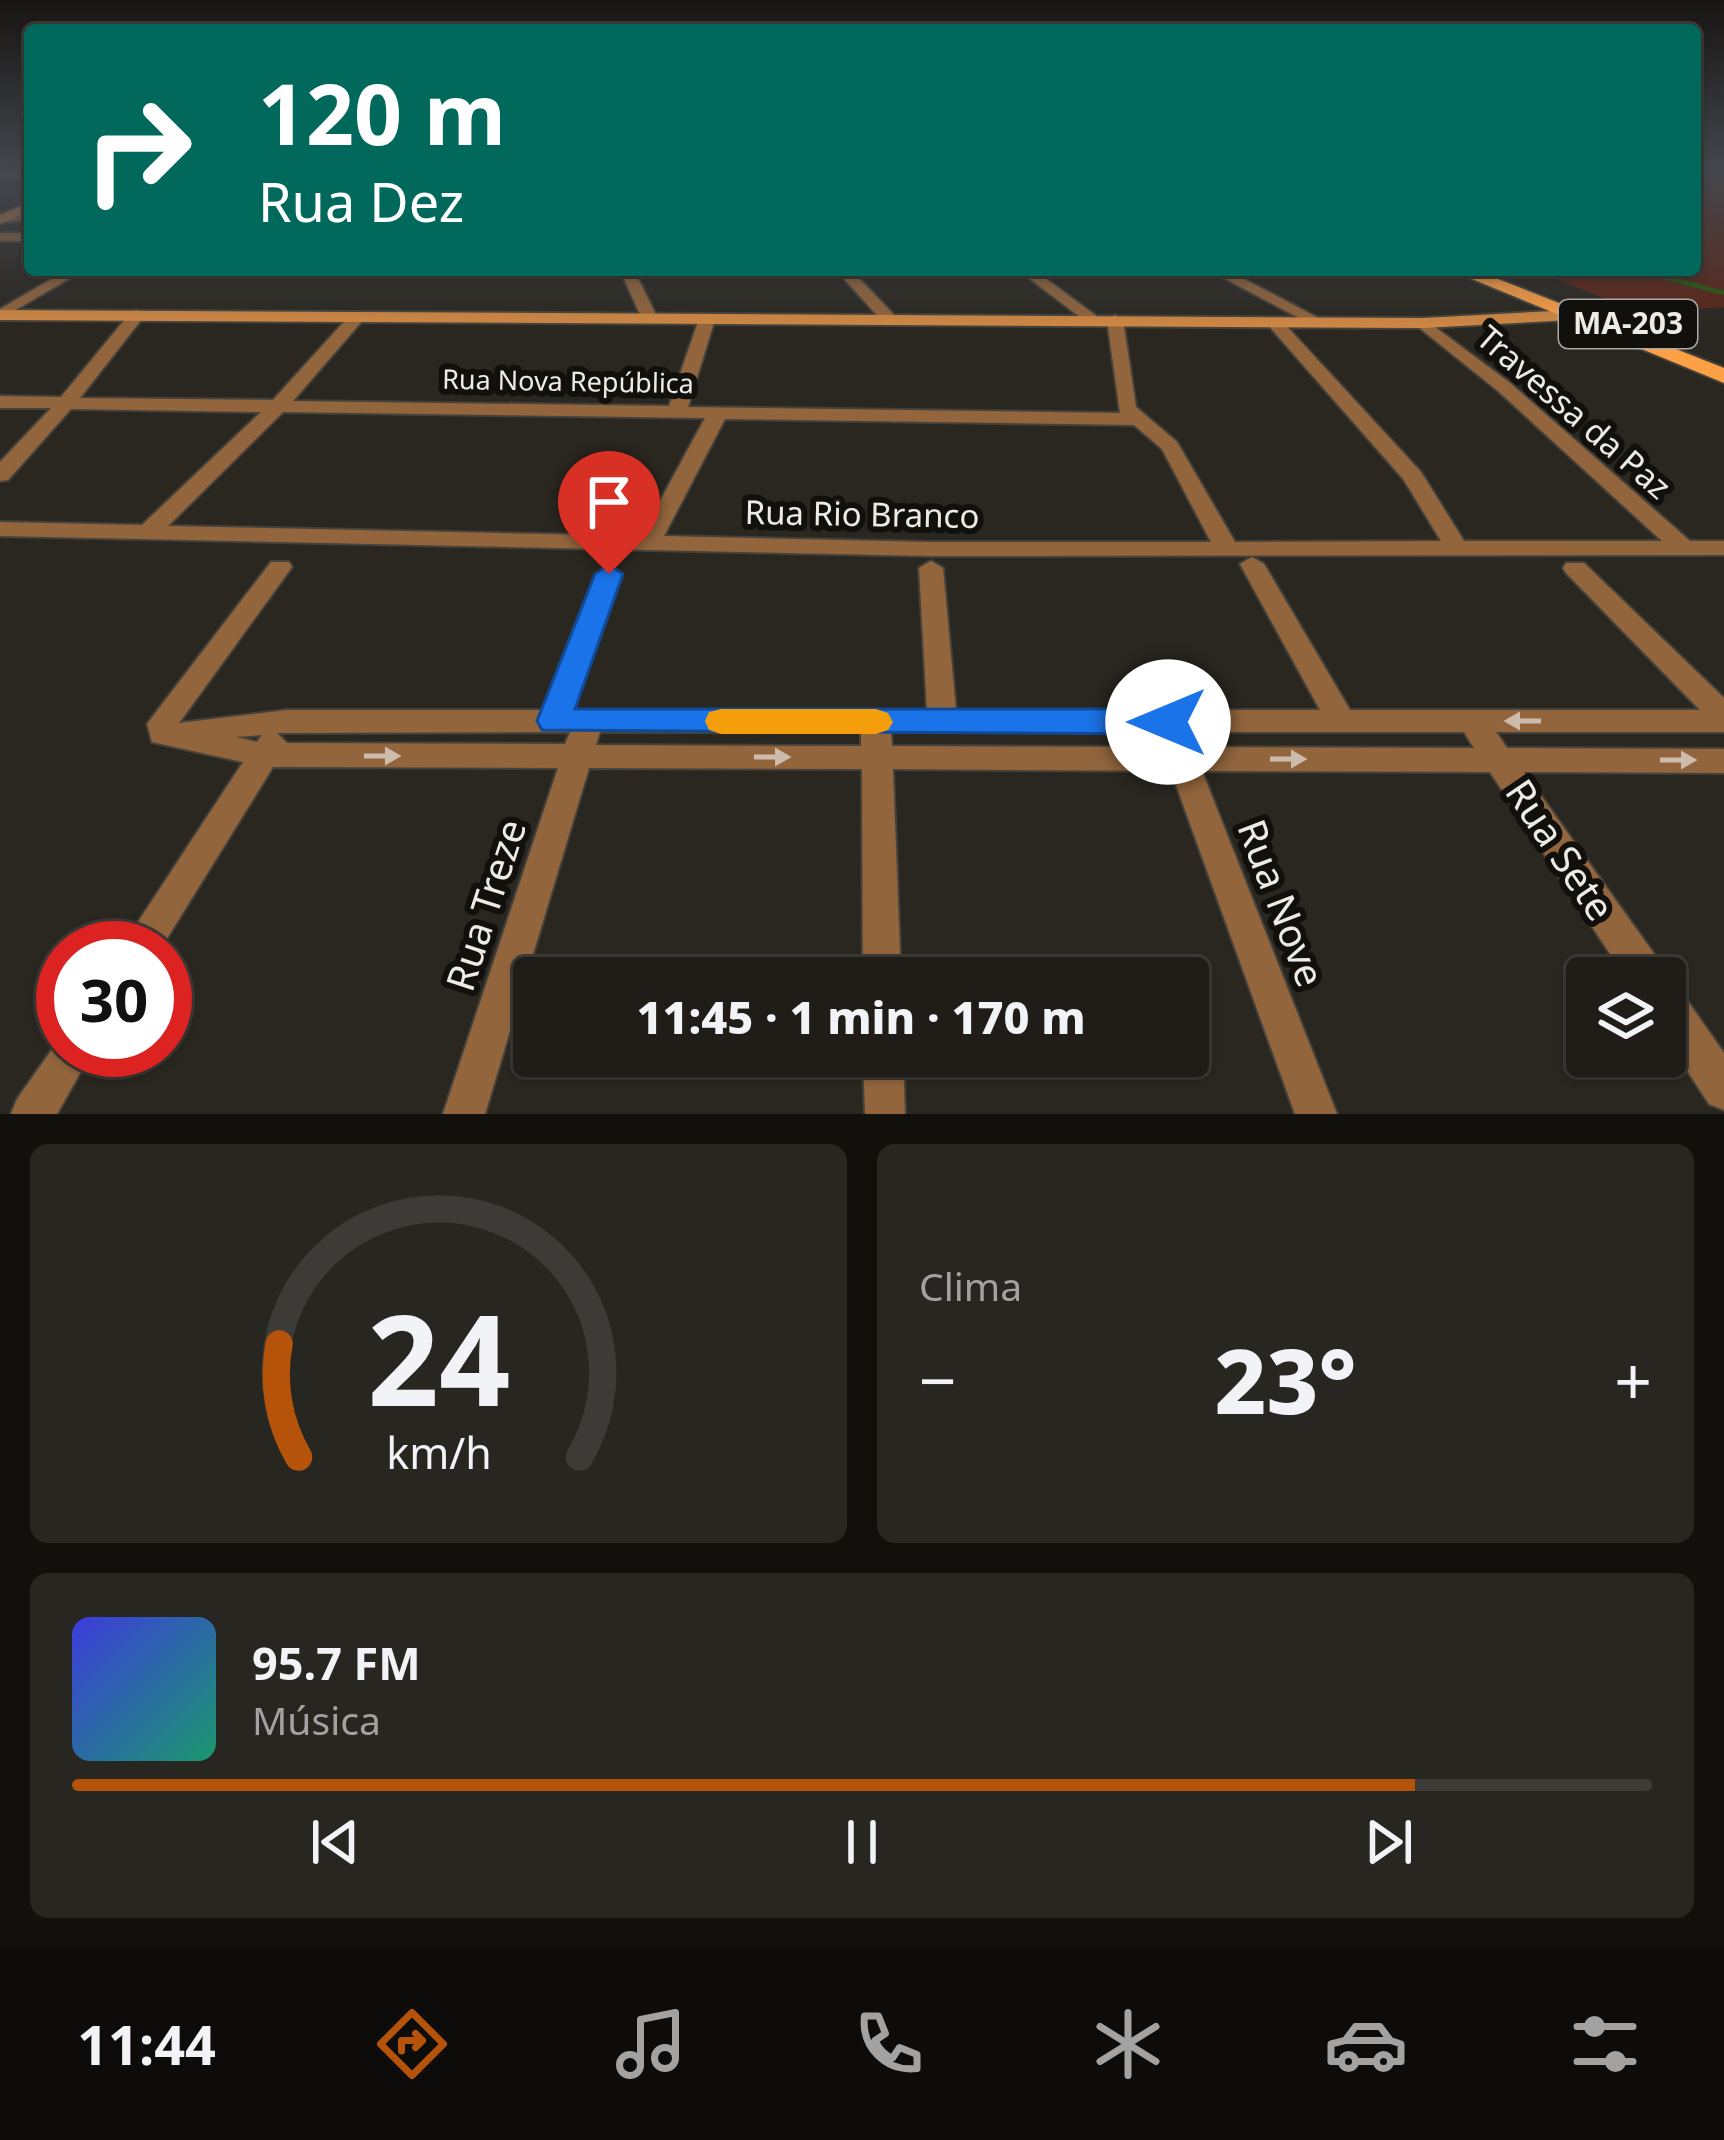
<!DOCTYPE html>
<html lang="pt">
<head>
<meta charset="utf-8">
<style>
  :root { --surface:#201d18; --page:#282621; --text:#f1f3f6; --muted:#a2a2a2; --line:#3d3b37; --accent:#b45309 }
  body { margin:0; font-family:"Noto Sans",sans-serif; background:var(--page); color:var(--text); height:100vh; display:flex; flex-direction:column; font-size:45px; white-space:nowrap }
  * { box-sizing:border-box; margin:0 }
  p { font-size:39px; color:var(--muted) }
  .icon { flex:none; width:66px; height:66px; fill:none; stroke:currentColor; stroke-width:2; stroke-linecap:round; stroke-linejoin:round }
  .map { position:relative; height:1114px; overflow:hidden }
  .sheet { display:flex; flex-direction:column; gap:30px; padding:30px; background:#12100d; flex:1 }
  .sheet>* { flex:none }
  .guide { position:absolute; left:24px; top:24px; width:1677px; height:252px; border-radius:12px; box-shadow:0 3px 9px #0004,0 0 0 3px var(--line); background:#00695c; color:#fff; overflow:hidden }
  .fabs { position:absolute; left:1566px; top:957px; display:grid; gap:24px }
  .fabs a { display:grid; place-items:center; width:120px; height:120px; border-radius:12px; background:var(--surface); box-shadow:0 3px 9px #0004,0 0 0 3px var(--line); font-size:60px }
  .speed { position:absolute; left:36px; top:921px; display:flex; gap:24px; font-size:60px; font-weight:700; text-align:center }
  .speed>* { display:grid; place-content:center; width:156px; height:156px; border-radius:50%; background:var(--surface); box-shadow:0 3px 9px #0004,0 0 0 3px var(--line); line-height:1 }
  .speed .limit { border:18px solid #d22; background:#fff; color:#111 }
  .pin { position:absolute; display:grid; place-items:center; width:102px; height:102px; color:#fff; margin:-123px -51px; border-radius:50% 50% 50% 0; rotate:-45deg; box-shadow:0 0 12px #0007 }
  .pin .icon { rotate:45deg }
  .me { position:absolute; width:132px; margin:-66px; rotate:270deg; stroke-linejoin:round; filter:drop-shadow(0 0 9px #0008) }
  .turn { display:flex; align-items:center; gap:42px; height:252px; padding:0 36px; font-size:54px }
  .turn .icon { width:156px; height:156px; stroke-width:2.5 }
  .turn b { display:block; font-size:84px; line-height:102px }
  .big { font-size:90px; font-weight:800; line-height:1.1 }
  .sheet .widget { flex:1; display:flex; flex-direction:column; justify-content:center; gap:18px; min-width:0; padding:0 42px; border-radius:18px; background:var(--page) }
  .sheet .dial { align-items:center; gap:0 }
  .dial svg { height:312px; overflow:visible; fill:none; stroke:var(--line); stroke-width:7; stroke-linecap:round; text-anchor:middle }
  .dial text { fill:var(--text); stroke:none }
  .song { display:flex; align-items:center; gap:36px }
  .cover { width:144px; height:144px; border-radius:18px; background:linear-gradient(135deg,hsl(240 70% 55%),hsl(160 70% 35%)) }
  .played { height:12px; border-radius:6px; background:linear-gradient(90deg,var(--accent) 85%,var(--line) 85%) }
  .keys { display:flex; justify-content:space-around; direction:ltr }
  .heat { display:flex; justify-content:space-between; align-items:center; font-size:66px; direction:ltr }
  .sheet .tiles { flex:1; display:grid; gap:30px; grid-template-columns:1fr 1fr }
  .widget:last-child { grid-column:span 2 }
  .trip { position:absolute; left:513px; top:957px; width:696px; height:120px; border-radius:12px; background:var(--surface); box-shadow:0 3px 9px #0004,0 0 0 3px var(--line); font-weight:800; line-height:120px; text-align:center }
  .dock { display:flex; height:192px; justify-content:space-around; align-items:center; background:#0d0c0a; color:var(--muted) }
  .dock .icon { width:84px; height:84px }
  .dock .active { color:var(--accent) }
  .dock b { font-size:54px; color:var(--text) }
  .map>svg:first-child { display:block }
  .green { fill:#5b2517 }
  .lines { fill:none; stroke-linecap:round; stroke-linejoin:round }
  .stream { stroke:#275a0e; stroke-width:4.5 }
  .street-casing { stroke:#45423c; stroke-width:4 }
  .secondary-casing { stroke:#45423c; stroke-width:4 }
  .primary-casing { stroke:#45423c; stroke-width:4 }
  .street { fill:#92653d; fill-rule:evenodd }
  .secondary { fill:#cf8743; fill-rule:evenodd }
  .primary { fill:#fea045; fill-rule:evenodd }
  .oneway { fill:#cdbcab }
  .route { fill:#1a73e8; stroke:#114b97; stroke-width:3 }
  .slow { fill:#f59e0b }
  .labels { text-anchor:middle; stroke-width:12; stroke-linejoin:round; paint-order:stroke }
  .far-street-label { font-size:27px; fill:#edebe6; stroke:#12100d }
  .shield { fill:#12100d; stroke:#aba9a5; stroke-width:3 }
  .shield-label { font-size:30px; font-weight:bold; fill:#edebe6 }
  .street-label { font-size:33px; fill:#edebe6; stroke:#12100d }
  .near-street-label { font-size:39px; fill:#edebe6; stroke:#12100d }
</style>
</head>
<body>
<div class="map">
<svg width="1724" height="1114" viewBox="0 0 1724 1114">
  <rect width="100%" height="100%" fill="#2a2720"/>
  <!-- green -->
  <path class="green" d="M1695,172H1724V307L1639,312L1533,270H1695L1699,221Z"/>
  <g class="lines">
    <!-- stream -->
    <path class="stream" d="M1638,270L1724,293"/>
    <!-- street casing -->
    <g class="street-casing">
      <path id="street" d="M30,213V221L0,222V214Z
        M0,233H30V241H0Z
        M67,270H84L0,319V309Z
        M620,270H634L658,319L656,322L642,319Z
        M836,270H851L896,317V323H884Z
        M1018,270H1034L1102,320L1088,323Z
        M1209,270H1227L1326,322L1312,325Z
        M137,310L145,315L80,398L273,400L351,314H363V320L293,401L669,406L699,319L707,314L715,319L688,407L1120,413L1107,320L1115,315L1123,320L1136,407L1177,442L1235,542L1441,541L1404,480L1268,325L1266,322L1274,317L1280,319L1421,472L1464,541H1662L1498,391L1417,326L1415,323L1423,318L1510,383L1690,541H1724V555L930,556L0,536V522L142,525L261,412L71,409L8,480L0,481V462L51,408H0V396L61,397L131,312ZM283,412L705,418L641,536L168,526ZM725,419L1134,425L1162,449L1211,542H930L664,536Z
        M1252,557L1264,564L1350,710H1700L1566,573L1563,568L1566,563H1584L1724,698V732H1496L1507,748L1724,749V773L1524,772L1662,965L1667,978L1665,983V978H1626L1490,772L1202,771L1337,1114H1295L1171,771L893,769L901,978H863L862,769L589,768L485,1114H443L558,768L273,767L161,948H121L243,762L152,742L147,724L271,562H289L292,567L179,723L287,710H544L597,574L609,566L621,574L573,710H927L919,568L931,561L943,568L956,710H1320L1240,564ZM570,732L565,744L287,743L277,733ZM600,732H861V746L596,745ZM891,732H1157L1162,747L892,746ZM1187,732H1464L1474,748L1193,747ZM262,735L257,742L236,737Z
        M1665,984L1679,989L1724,1053V1110L1709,1104L1665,1037Z
        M63,1034V1050H93L57,1114H11L17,1099Z
        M863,1056H903L905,1114H865Z"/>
    </g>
    <!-- secondary casing -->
    <g class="secondary-casing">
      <path id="secondary" d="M0,172H30V178H0Z
        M30,202V211L0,224V215Z
        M0,310L1423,318L1571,310L1579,315L1571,320L1423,328L0,320Z"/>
    </g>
    <!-- primary casing -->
    <g class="primary-casing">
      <path id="primary" d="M1450,270H1475L1724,368V383Z"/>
    </g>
    <!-- street -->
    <use href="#street" class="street"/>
    <!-- secondary -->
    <use href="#secondary" class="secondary"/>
    <!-- primary -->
    <use href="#primary" class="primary"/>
  </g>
  <!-- one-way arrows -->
  <defs><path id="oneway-solid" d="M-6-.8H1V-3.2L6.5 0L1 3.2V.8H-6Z" transform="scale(3)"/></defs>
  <g class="oneway">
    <use href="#oneway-solid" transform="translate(1523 721) rotate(180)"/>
    <use href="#oneway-solid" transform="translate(382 756)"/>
    <use href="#oneway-solid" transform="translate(772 757)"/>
    <use href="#oneway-solid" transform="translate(1288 759)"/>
    <use href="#oneway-solid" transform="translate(1678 760)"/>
  </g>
  <!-- sky -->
  <linearGradient id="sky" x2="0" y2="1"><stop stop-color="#171512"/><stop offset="0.52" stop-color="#44474e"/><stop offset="1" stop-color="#44474e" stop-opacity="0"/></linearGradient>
  <rect width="1724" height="328" fill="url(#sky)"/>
  <!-- route -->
  <path class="route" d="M609,565L623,574L575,709H1168L1180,713L1185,722L1180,730L1168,734L542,730L537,721L595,574Z"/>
  <!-- slow -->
  <path class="slow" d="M721,709H876L888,713L893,722L888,730L876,734H721L709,730L705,721L709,712Z"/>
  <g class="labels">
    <!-- far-street labels -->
    <g class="far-street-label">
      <text transform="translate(568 382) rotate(1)" y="9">Rua Nova República</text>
    </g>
    <!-- shield labels -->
    <rect class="shield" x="1559" y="300" width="138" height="48" rx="9"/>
    <g class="shield-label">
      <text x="1628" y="334">MA-203</text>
    </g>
    <!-- street labels -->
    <g class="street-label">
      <text transform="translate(1574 412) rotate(41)" y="12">Travessa da Paz</text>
      <text transform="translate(862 514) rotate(1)" y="12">Rua Rio Branco</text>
    </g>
    <!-- near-street labels -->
    <g class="near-street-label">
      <text transform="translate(1560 850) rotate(56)" y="14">Rua Sete</text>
      <text transform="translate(1281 903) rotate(69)" y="14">Rua Nove</text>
      <text transform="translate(486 905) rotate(-72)" y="14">Rua Treze</text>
    </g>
  </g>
</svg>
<div class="fabs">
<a><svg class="icon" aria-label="layers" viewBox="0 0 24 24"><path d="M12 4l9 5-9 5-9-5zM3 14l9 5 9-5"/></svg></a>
</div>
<div class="speed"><div class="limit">30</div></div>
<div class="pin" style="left:609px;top:574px;background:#d93025"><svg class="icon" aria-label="arrive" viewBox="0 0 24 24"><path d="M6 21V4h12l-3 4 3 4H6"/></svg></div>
<svg class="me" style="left:1168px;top:722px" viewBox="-20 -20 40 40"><circle r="19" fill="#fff"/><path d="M0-13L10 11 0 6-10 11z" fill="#1a73e8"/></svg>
<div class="trip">11:45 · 1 min · 170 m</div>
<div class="guide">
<div class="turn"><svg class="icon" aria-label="right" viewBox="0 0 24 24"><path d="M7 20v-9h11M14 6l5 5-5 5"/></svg><div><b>120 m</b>Rua Dez</div></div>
</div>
</div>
<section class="sheet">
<div class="tiles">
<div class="widget dial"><svg viewBox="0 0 100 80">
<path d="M14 69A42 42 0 1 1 86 69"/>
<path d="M14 69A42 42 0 0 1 9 40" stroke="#b45309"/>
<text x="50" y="56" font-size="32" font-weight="700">24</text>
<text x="50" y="72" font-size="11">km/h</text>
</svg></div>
<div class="widget"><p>Clima</p>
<div class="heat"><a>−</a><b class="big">23°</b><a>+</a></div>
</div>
<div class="widget">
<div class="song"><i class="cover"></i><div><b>95.7 FM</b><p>Música</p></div></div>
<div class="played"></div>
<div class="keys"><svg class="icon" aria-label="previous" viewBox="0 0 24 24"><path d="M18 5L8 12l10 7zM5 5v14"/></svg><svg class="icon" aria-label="pause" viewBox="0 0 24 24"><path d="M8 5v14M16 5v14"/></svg><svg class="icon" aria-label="next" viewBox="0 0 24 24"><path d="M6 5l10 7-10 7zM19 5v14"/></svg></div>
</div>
</div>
</section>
<nav class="dock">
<b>11:44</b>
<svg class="icon active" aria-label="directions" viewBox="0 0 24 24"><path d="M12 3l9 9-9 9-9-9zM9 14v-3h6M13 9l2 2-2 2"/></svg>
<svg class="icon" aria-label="music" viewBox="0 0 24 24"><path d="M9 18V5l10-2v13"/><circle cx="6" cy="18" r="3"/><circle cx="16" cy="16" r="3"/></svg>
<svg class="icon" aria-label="phone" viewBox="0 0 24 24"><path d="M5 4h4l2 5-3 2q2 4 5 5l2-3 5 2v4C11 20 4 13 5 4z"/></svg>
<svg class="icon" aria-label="climate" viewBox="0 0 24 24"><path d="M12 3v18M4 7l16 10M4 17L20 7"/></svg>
<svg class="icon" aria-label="car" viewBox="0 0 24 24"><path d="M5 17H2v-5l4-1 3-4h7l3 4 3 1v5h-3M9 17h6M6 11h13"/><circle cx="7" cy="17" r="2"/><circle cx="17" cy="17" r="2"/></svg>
<svg class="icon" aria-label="filters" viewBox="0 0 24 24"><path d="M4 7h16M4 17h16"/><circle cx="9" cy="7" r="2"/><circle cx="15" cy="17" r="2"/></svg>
</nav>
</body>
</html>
